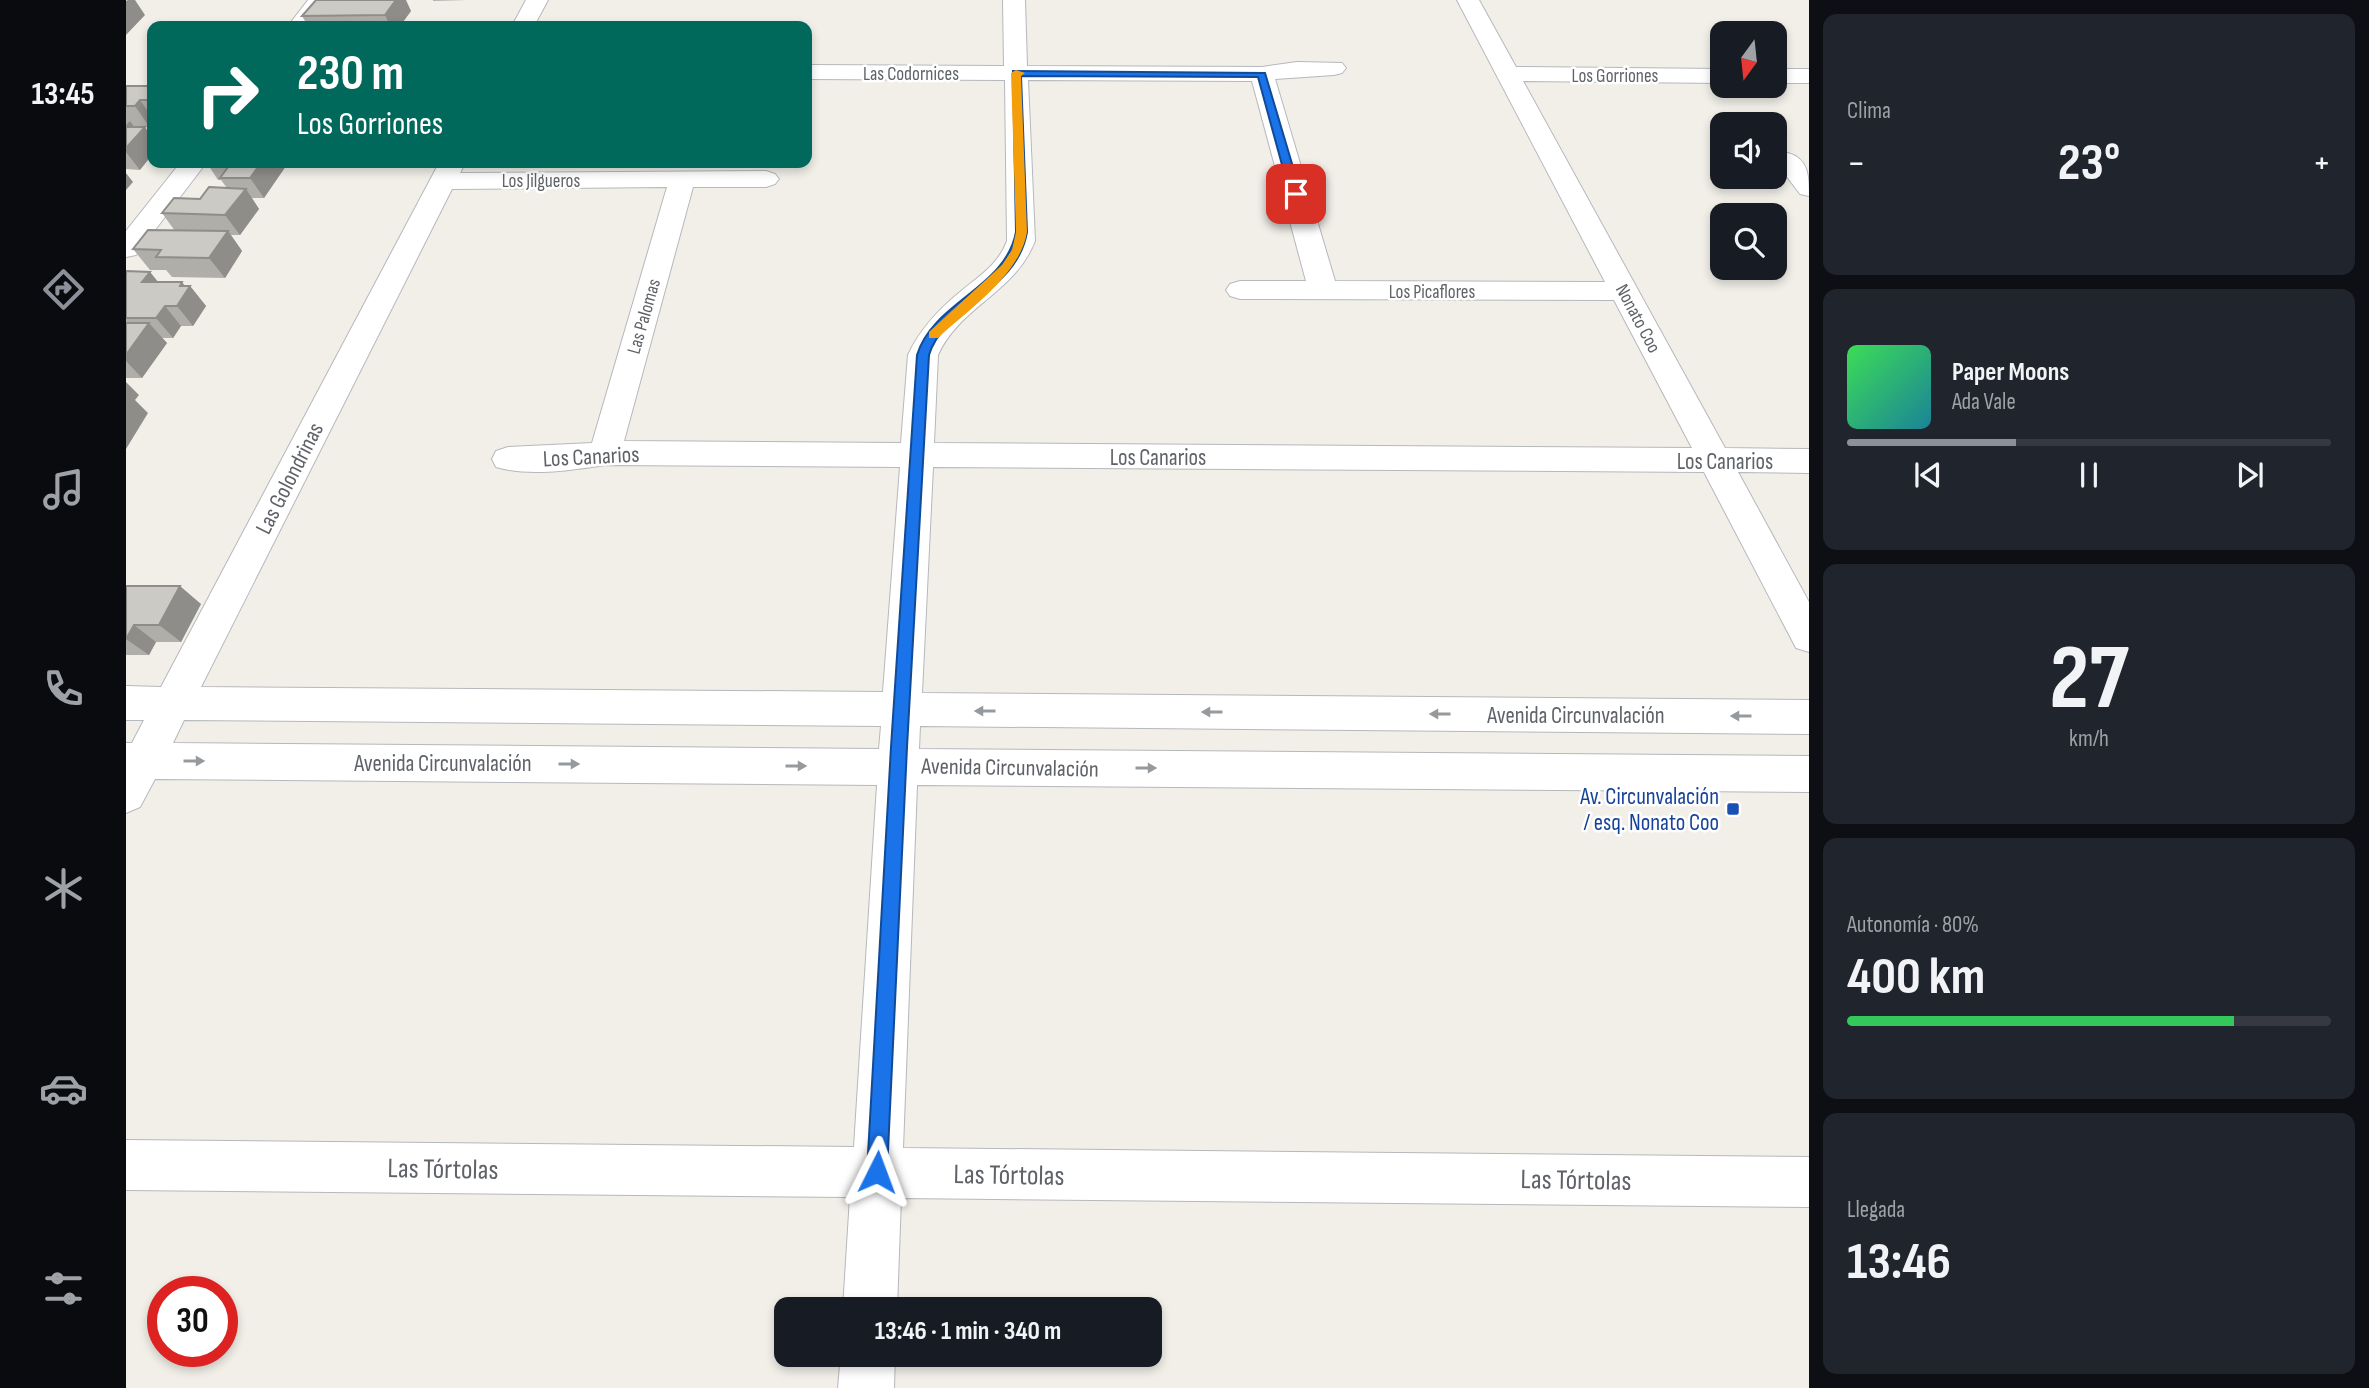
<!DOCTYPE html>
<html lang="es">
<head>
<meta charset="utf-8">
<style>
  :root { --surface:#171b24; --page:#20242c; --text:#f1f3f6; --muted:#9ea1a6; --line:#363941; --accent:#8c9099 }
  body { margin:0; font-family:"Sofia Sans Condensed",sans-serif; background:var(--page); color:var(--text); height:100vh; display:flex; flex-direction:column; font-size:26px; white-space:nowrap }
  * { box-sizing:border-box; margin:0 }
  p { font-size:23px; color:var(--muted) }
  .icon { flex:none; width:38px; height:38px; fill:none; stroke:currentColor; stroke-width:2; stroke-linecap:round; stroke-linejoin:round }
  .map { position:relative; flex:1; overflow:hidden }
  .drawer { display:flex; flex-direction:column; gap:14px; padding:14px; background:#0d0f14; width:560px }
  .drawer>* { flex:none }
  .banner { position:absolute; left:21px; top:21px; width:665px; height:147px; border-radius:14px; box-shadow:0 4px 10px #0003; background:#00695c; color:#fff; overflow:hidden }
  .needle { width:46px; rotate:195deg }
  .buttons { position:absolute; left:1584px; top:21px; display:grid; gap:14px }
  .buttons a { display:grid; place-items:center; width:77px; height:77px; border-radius:14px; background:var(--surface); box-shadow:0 4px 10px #0003; font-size:35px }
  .speed { position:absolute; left:21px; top:1276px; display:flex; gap:14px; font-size:35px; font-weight:700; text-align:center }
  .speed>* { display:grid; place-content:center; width:91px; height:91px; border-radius:50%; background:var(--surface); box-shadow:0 4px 10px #0003; line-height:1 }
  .speed .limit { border:10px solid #d22; background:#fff; color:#111 }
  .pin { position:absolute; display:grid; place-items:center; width:60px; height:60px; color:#fff; margin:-30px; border-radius:14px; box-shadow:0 4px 10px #0006 }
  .me { position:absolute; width:77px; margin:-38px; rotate:3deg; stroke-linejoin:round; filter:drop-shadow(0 0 5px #0008) }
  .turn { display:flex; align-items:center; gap:24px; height:147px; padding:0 35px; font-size:32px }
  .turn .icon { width:91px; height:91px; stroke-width:2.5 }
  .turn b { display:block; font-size:49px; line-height:60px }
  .big { font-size:52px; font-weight:700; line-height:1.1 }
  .drawer .tile { flex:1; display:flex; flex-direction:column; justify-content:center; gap:10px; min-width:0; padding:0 24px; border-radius:14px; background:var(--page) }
  .drawer .dial { align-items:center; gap:0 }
  .dial b { font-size:91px; line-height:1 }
  .song { display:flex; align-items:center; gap:21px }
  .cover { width:84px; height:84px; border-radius:10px; background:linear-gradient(135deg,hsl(130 70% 55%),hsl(190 70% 35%)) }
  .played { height:7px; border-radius:4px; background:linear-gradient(90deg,var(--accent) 35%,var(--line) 35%) }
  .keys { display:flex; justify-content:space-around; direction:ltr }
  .heat { display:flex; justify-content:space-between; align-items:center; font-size:38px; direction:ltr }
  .charge { height:10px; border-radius:5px; background:linear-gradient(90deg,#34c759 80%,var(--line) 0) }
  .trip { position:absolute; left:648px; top:1297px; width:388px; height:70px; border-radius:14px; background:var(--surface); box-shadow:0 4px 10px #0003; font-weight:700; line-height:70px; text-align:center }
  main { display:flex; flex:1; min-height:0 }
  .tabs { display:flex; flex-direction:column; width:126px; justify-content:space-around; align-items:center; background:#090b0e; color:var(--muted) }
  .tabs .icon { width:49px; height:49px }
  .tabs .active { color:var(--accent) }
  .tabs b { font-size:32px; color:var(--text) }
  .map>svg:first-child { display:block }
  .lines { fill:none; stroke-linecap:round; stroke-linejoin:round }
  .minor-casing { stroke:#b5b8bc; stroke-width:2 }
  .minor { fill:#fff; fill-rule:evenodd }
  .wall { fill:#afaea9 }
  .shaded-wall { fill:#8f8d8a }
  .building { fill:#cccac5; stroke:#8f8d8a; stroke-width:2 }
  .oneway { fill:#979a9d }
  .route { fill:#1a73e8; stroke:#114b97; stroke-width:2 }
  .slow { fill:#f59e0b }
  .transit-dot { fill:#1a4fb4; stroke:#fff; stroke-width:2.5 }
  .labels { text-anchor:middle; stroke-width:5; stroke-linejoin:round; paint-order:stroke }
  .far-street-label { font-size:19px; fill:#5f6368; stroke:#fff }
  .street-label { font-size:23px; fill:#5f6368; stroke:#fff }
  .transit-label { font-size:23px; fill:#164399; stroke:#fff; text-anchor:end }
  .near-street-label { font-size:28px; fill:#5f6368; stroke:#fff }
</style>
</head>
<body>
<main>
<nav class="tabs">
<b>13:45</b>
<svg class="icon active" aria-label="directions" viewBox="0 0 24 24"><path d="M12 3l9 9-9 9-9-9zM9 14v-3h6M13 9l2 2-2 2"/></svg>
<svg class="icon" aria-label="music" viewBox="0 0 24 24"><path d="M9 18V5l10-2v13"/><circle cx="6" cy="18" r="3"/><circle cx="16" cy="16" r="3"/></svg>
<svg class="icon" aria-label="phone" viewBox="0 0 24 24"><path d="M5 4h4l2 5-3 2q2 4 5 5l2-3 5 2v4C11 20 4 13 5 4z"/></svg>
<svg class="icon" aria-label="climate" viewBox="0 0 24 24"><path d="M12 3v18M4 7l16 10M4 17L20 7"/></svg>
<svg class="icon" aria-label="car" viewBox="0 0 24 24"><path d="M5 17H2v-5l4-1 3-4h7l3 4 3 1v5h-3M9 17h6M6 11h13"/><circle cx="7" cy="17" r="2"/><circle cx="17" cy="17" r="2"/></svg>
<svg class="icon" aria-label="filters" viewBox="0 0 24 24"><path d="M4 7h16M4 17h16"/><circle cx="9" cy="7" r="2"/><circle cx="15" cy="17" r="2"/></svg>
</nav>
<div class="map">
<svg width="1683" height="1388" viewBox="0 0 1683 1388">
  <rect width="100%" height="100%" fill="#f1efe8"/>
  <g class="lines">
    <!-- minor casing -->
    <g class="minor-casing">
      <path id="minor" d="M182,0H204L184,26H162Z
        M400,0H422L408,26H386Z
        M877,0H899L901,66L1136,67L1171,62L1216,63L1220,68L1216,73L1208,75L1149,79L1209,281L1479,282L1331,0H1353L1390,67L1596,69V83L1397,81L1599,448L1683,449V473L1612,472L1683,602V652L1670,648L1578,472L807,467L796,693L1683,700V734L794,726L793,749L1683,756V792L791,785L777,1148L1683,1157V1207L775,1198L771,1309H717L724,1197L0,1190V1140L728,1147L751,785L29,779L14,807L0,813V743H6L18,720H0V686L35,687L313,163H339L334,173L640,171L649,174L653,179L649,184L640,187H567L498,441L775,443L782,355C794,329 812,310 834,292C853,276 872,265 881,241L879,80L681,79V65L878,66ZM902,80L1126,81L1180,281H1114L1104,284L1100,290L1104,296L1114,299L1488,300L1566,448L808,443L812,355C834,306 889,293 909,241ZM541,187L466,443L382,447L370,451L366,459L370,467C403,477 446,470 479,465L774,467L757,692L75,687L326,189ZM58,720L755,726L753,749L47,743Z
        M1648,69H1683V83H1648Z
        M1662,153C1683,159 1683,177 1683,196L1674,194L1649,161L1653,156Z
        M54,163H80L10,255L0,257V231Z
        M715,1354H769L768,1388H712Z"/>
    </g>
    <!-- minor -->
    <use href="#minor" class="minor"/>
  </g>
  <!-- wall -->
  <path class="wall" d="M307,0H341L307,1Z
    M285,11L274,26H182L176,16Z
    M0,86H26V122L23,126L7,127L14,170L0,169Z
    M81,163H162L138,198H126L133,209L114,235H105L116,251L99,278L46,277L40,270H24L7,249L49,231L36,213L101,188L95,180H92Z
    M0,271L24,272L32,282L64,286L80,306L67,326H55L47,338H36L41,343L16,378H0Z
    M0,586L75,604L55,642H30L23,655H0Z"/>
  <!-- shaded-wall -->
  <path class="shaded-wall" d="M2,0H9L19,15L0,35V1Z
    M270,0H280L285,11L274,26H264L259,15Z
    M14,100L26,117V122L23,126L9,106Z
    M4,121L13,134L19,127L26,138V155L14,170L0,152V125Z
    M135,163H162L138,198L124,178Z
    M0,173L7,182L0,190Z
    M120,189L133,209L114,235L99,215Z
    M102,231L116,251L99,278L83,258Z
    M24,272L40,292L16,282Z
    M56,282L62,290L64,286L80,306L67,326L51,306L54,286Z
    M39,306L55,326L47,338L30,318Z
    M23,323L41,343L16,378L0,361V355Z
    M0,382L13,395L9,400L22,413L0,449Z
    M54,586L75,604L55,642L33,625Z
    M8,625L30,642L23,655L0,639Z"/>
  <!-- building -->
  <path class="building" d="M190,0H270L259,15L176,16Z
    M0,86H26V100H14L9,106H0Z
    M0,127H19L0,148Z
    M105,163H135L124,178H94Z
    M83,187L120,189L99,215L36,213L48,198L74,199Z
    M22,230L102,231L83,258L30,257L35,250L7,249Z
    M0,271L24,272L16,282H56L54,286H64L51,306H39L30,318H0Z
    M0,323H23L0,355Z
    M0,586H54L33,625H8L0,639Z"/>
  <!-- one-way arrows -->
  <defs><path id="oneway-solid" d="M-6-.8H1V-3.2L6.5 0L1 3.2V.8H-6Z" transform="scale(1.75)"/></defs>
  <g class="oneway">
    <use href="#oneway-solid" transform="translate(859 711) rotate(-180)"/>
    <use href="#oneway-solid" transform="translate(1086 712) rotate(-180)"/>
    <use href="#oneway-solid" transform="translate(1314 714) rotate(-180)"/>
    <use href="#oneway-solid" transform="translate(1615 716) rotate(-180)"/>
    <use href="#oneway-solid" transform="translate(68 761)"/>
    <use href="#oneway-solid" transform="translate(443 764)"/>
    <use href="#oneway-solid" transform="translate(670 766)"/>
    <use href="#oneway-solid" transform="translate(1020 768)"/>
  </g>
  <!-- route -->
  <path class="route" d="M887,71L1139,73L1175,194L1170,198L1164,194L1132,77L895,76L901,232C891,292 818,305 803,355L781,747L761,1172L758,1180L751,1183L744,1180L741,1172L765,747L791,355C807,302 880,288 890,232Z"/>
  <!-- slow -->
  <path class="slow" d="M890,70L899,73L895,76L901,232C894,275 843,309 812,338H803V332L876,265L886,250L890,232L885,73Z"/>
  <!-- markers -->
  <rect class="transit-dot" x="1600" y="802" width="14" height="14" rx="3.5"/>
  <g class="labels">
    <!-- far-street labels -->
    <g class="far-street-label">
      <text x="785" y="80">Las Codornices</text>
      <text x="1489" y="82">Los Gorriones</text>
      <text x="415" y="187">Los Jilgueros</text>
      <text x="1306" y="298">Los Picaflores</text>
      <text transform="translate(517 316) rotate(-74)" y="7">Las Palomas</text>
      <text transform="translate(1513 318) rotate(62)" y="7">Nonato Coo</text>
    </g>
    <!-- street labels -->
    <g class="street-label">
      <text transform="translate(465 456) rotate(-3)" y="8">Los Canarios</text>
      <text x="1032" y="465">Los Canarios</text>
      <text x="1599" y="469">Los Canarios</text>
      <text transform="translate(163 478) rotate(-63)" y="8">Las Golondrinas</text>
      <text x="1450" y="723">Avenida Circunvalación</text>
      <text x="317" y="771">Avenida Circunvalación</text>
      <text transform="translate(884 767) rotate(1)" y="8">Avenida Circunvalación</text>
    </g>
    <!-- transit labels -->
    <g class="transit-label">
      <text x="1593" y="804">Av. Circunvalación<tspan x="1593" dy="26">/ esq. Nonato Coo</tspan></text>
    </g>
    <!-- near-street labels -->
    <g class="near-street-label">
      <text transform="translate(317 1168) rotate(1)" y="10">Las Tórtolas</text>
      <text transform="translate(883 1174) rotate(1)" y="10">Las Tórtolas</text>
      <text transform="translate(1450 1179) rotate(1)" y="10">Las Tórtolas</text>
    </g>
  </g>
</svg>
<div class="buttons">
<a><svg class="needle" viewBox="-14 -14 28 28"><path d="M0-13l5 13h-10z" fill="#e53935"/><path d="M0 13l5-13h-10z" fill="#9ea1a6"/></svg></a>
<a><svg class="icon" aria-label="sound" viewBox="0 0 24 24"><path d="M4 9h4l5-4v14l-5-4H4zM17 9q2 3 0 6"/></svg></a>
<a><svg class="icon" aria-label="search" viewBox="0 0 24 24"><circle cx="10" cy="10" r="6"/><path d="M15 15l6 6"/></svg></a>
</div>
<div class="speed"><div class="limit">30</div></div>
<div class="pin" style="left:1170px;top:194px;background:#d93025"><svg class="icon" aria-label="arrive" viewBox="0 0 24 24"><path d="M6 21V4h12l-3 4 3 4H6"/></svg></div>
<svg class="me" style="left:751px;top:1172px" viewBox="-20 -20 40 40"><path d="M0-17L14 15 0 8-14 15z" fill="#1a73e8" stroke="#fff" stroke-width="4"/></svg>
<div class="trip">13:46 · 1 min · 340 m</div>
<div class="banner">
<div class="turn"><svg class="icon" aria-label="right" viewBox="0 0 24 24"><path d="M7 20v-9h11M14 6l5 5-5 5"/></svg><div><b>230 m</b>Los Gorriones</div></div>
</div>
</div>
<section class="drawer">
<div class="tile"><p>Clima</p>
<div class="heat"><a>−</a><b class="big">23°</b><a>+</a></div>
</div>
<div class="tile">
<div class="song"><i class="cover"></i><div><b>Paper Moons</b><p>Ada Vale</p></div></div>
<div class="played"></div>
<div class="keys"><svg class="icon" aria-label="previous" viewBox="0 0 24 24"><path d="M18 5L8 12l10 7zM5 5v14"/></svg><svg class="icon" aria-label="pause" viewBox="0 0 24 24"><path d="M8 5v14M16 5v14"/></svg><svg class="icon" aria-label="next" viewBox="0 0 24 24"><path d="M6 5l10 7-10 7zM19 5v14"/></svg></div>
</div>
<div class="tile dial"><b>27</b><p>km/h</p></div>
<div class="tile"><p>Autonomía · 80%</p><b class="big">400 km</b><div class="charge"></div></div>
<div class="tile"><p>Llegada</p><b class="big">13:46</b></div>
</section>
</main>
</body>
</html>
